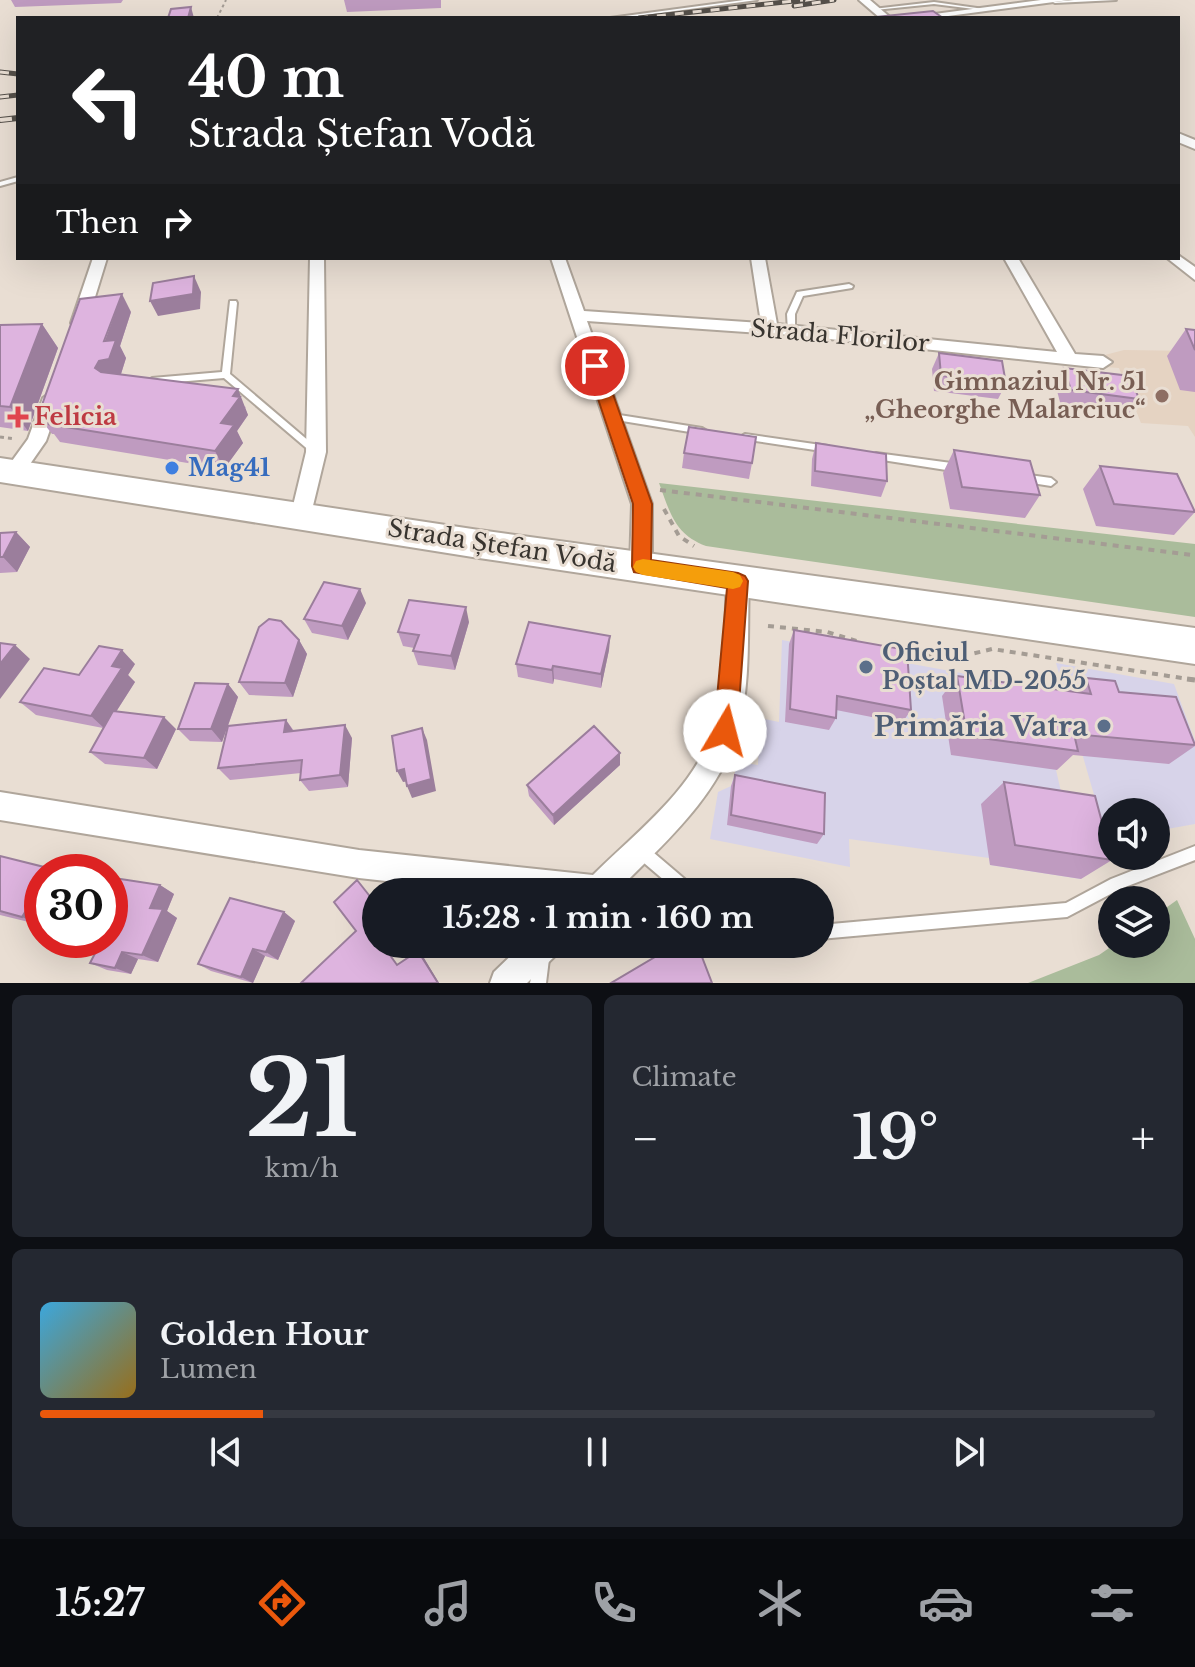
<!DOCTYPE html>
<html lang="en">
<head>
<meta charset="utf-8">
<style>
  :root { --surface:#171b24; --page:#242831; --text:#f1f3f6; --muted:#9ea1a6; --line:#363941; --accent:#ea580c }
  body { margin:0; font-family:"Libre Baskerville",serif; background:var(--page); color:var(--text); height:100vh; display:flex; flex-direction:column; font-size:30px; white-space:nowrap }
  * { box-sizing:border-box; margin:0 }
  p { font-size:26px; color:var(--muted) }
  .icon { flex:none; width:44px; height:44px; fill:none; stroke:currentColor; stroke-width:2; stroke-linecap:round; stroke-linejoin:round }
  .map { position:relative; height:983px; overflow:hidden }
  .details { display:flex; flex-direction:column; gap:12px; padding:12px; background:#0d0f14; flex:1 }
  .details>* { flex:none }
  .hud { position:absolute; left:16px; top:16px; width:1164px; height:244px; border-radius:0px; box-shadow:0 8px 32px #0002; background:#202124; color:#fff; overflow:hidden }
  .tools { position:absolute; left:1098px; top:798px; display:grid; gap:16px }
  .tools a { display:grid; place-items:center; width:72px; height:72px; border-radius:50%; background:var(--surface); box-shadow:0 8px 32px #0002; font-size:40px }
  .speed { position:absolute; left:24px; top:854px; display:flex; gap:16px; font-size:40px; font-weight:700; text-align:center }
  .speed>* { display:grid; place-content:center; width:104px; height:104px; border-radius:50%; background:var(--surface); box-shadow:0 8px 32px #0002; line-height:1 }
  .speed .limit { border:12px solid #d22; background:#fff; color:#111 }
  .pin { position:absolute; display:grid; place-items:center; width:68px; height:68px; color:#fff; margin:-34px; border:4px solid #fff; border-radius:50%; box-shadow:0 2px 8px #0007 }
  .me { position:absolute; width:88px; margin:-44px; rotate:8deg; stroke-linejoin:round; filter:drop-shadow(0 0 6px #0008) }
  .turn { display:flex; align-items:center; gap:28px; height:168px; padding:0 40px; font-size:36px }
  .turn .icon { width:104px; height:104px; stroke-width:2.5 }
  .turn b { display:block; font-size:56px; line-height:68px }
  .then { display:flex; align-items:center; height:76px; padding:0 40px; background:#0003; gap:16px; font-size:30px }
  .big { font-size:60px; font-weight:700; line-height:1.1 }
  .details .widget { flex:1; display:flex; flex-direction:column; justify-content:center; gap:12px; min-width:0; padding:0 28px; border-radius:12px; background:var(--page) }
  .details .dial { align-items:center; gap:0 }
  .dial b { font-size:104px; line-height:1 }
  .song { display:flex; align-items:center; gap:24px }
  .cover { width:96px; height:96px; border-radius:12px; background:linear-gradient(135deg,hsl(200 70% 55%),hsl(40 70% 35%)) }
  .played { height:8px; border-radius:4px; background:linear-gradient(90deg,var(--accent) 20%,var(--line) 20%) }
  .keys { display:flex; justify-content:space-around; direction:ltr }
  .heat { display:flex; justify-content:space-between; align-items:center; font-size:44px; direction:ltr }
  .details .tiles { flex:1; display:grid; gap:12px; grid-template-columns:1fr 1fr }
  .widget:last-child { grid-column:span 2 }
  .trip { position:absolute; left:362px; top:878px; width:472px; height:80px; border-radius:40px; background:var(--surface); box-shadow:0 8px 32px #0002; font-weight:700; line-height:80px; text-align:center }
  .tab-bar { display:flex; height:128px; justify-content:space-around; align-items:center; background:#090b0e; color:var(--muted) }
  .tab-bar .icon { width:56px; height:56px }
  .tab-bar .selected { color:var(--accent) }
  .tab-bar b { font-size:36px; color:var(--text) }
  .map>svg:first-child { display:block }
  .commercial { fill:#d7d3e9 }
  .education { fill:#e5d3c2 }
  .green { fill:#aabc9b }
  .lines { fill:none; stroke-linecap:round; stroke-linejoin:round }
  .service-casing { stroke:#b0a69b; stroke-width:4 }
  .minor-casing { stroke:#b0a69b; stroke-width:4 }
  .trunk-casing { stroke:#b0a69b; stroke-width:4 }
  .path-far3 { stroke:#a49c94; stroke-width:2; stroke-dasharray:3 3; stroke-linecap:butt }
  .path-far2 { stroke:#a49c94; stroke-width:3; stroke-dasharray:4 4; stroke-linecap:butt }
  .path-far1 { stroke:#a49c94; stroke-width:4; stroke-dasharray:6 6; stroke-linecap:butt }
  .path { stroke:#a49c94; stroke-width:5; stroke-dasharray:8 8; stroke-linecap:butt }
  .service { fill:#fff; fill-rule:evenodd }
  .minor { fill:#fff; fill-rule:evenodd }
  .trunk { fill:#fff; fill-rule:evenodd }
  .rail-far1-casing { stroke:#55504a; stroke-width:5 }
  .rail-casing { stroke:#55504a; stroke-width:6 }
  .rail-far1 { stroke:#e9ded3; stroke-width:3; stroke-dasharray:9; stroke-linecap:butt }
  .rail { stroke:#e9ded3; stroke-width:4; stroke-dasharray:12; stroke-linecap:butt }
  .wall { fill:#bf9bc0 }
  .shaded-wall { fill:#9b7e9c }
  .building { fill:#deb4df; stroke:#9b7e9c; stroke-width:2 }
  .route { fill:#ea580c; stroke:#983908; stroke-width:2 }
  .slow { fill:#f59e0b }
  .education-dot { fill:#8d6e63; stroke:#e9ded3; stroke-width:3 }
  .health-dot { fill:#e0444e; stroke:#e9ded3; stroke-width:3 }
  .shop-dot { fill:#3f7fe0; stroke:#e9ded3; stroke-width:3 }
  .service-dot { fill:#5c6f8a; stroke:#e9ded3; stroke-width:3 }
  .labels { text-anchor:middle; stroke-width:6; stroke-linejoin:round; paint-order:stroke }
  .street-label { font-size:24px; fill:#38342f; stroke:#e9ded3 }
  .education-label { font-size:24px; font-weight:bold; fill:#785e54; stroke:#e9ded3; text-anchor:end }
  .health-label { font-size:24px; font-weight:bold; fill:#be3a42; stroke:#e9ded3; text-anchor:start }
  .shop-label { font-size:24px; font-weight:bold; fill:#366cbe; stroke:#e9ded3; text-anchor:start }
  .service-label { font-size:24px; font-weight:bold; fill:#4e5e75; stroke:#e9ded3; text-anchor:start }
  .near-service-label { font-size:28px; font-weight:bold; fill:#4e5e75; stroke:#e9ded3; text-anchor:end }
</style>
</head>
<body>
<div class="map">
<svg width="1195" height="983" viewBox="0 0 1195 983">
  <rect width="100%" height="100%" fill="#e9ded3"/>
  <!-- commercial -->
  <path class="commercial" d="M782,640L1037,687L1081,879L990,865L989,858L849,839L850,867L710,839L718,792L731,786L738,762L758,765L760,718L779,722Z
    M1056,663L1174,684L1195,741V824L1156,831V812H1112V827L1103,826Z"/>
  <!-- education -->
  <path class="education" d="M1124,350L1195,351V437L1188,426L1141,423L1119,368L1104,367L1101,356Z"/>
  <!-- green -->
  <path class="green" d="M659,483L1195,544V617L706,546C674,534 670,512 659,483Z
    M1177,900L1195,939V983H1028L1099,955L1115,944H1156V915Z"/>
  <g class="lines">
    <!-- service casing -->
    <g class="service-casing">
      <path id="service" d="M744,0H757L623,18H610Z
        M1116,0L1055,3L1053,2L1074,0Z
        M934,2L984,9L982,10L934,4L875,10L873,9Z
        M18,177V181L0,186V182Z
        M849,284L853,286L852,288L803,296L795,314V330L791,333L788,332L787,314L797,292Z
        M230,301H236L237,303L230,374L317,448L319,450L317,452H311L224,378L152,384L148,381L152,378L222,372Z
        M613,414L702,428L707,431L702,434L610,419L608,417Z
        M745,434L828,446L833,449L828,452L742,439L740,437Z
        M876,453L959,464L964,468L959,472L876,459L871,456Z
        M1022,474L1051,478L1056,482L1051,486L1019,481L1017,478L1019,475Z
        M642,845L647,847L694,887L696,892H678L637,857L635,852L637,847Z
        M1195,846V860L1120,889L1067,917L820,939V925L1066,903L1111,879Z
        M541,951L546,954L549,959L546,983H530L536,954Z"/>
    </g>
    <!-- minor casing -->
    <g class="minor-casing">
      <path id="minor" d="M859,0H870L891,18H880Z
        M1041,0H1069L933,18H904Z
        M1178,133L1195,140V149L1178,142Z
        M1178,255L1195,267V280L1167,258H1178Z
        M93,258H107L87,323L79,328L71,323Z
        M310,258H324L326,452L311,514L308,520H294L291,514L306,452Z
        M551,258H565L584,311L761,323L751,258H765L777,324L1057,352L1004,258H1018L1075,354L1103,356L1112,362L1103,368L791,335L587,321L652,504V566L649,572L641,575L633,572L630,566L632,504Z
        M52,392L61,398L46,441L21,477H7L4,472L28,439L43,398Z
        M738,572L746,575L749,581C747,629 751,680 739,727C721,795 663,844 616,892H485L359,878L0,820V792L359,850L593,875C635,833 696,788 713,728C728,682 724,629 727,581L730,575Z
        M523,944H560L556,955L527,983H490L494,972Z"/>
    </g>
    <!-- trunk casing -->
    <g class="trunk-casing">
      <path id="trunk" d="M0,458L479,530L1195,628V664L479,558L0,482Z"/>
    </g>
    <!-- path-far3 -->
    <path class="path-far3" d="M217,18L226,0"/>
    <!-- path-far2 -->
    <path class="path-far2" d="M0,437L15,439"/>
    <!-- path-far1 -->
    <path class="path-far1" d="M660,490L1193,555
      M664,509L679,536L694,546
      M768,626L827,632L860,642
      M903,653L959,657L992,649L1195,680"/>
    <!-- path -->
    <path class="path" d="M1187,679L1195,680"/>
    <!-- service -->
    <use href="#service" class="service"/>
    <!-- minor -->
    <use href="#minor" class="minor"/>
    <!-- trunk -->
    <use href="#trunk" class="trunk"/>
    <!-- rail-far1 casing -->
    <g class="rail-far1-casing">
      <path id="rail-far1" d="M794,6L834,0
        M639,18L803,0
        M0,72L18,74
        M0,97L18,95"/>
    </g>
    <!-- rail casing -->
    <g class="rail-casing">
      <path id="rail" d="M0,120L18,118"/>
    </g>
    <!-- rail-far1 -->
    <use href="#rail-far1" class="rail-far1"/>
    <!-- rail -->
    <use href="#rail" class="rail"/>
  </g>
  <!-- wall -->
  <path class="wall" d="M11,0H123L121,3L15,7Z
    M344,0H441V8L347,12Z
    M131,312L120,346L126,358L121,374L246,407L245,408L248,415L237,431L243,443L224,469L60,442L54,434H52L38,416Z
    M42,324L58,348L28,431L0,427V325Z
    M1186,329L1195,330V392L1180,390L1167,356Z
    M939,353L1006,384L998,399L934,391L932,369Z
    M1064,368L1139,399L1128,415L1061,406L1055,383Z
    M816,443L887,481L881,497L811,486L812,459Z
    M954,450L1040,495L1025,518L950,509L943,473Z
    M684,453L752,463L749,479L682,468Z
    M1100,466L1195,512L1174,535L1096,526L1083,489Z
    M16,532L30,547L17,572L0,573V533Z
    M366,603L348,640L312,633L304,619Z
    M469,622L455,670L418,665L413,651L414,648L403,646L398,632Z
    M794,630L911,710L902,723L836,710V718L829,730L785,722L789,644Z
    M610,636L609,650L601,688L554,679L553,684L518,677L516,664Z
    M299,640L307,654L293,697L249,695L239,682Z
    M135,664L128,675L135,682L116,712L176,729L157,769L105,764L90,752L103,728L36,715L20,702L79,675Z
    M957,676L1073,691L1086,678L1119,692L1195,746L1169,764L1073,755L1057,770L951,755L942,696Z
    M228,684L238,697L228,726L286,720L294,731L352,738L348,787L309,791L300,780L301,773L230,780L218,768L227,728L222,742L190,741L178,729Z
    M620,753V765L554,825L529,796L527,785Z
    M735,775L824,834L817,844L727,825L731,786Z
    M1004,782L1112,860L1081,879L990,865L981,804Z
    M0,856L41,925L0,915Z
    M160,885L174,894L167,911L177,918L158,962L138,959L131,974L107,970L90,963Z
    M284,912L295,921L278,960L265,956L253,983L211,971L198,964Z"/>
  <!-- shaded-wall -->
  <path class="shaded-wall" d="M191,7L194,18H188Z
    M194,276L201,292L200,309L158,316L150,301Z
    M122,294L131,312L120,346L126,358L120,377L110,379L95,368Z
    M42,324L58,348L28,431L10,407Z
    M238,389L248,415L237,431L243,443L224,469L215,451L221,423L233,396Z
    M16,532L30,547L17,572L3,557Z
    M360,589L366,603L348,640L342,626Z
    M466,607L469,622L455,670L451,656Z
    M610,636L609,650L601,688V674Z
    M299,640L307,654L293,697L285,683Z
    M15,645L30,659L0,699V664Z
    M122,650L135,664L128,675L135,682L105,729L91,716L112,666Z
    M553,666L554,679L553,684L552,670Z
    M228,684L238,697L222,742L211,729Z
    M164,717L176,729L157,769L144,758Z
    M286,720L294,732H284Z
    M345,725L352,738L348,787L340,775Z
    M422,728L427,740L436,791L412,798L407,786Z
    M620,753V765L554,825L553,815Z
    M404,769L410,781L403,782L397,771Z
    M44,867L53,872H42L41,925L22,917L28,891Z
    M160,885L174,894L167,911L177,918L158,962L142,955L150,908Z
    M284,912L295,921L278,960L266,952Z
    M376,922V936L370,928Z
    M253,949L265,956L253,983L241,977Z
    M418,951L424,958L439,983H438Z
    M122,952L138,959L131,974L115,968Z"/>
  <!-- building -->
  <path class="building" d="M191,7L188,18H168L171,9Z
    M933,11L943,18H866Z
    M194,276L193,294L150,301L153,283Z
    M122,294L104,341L116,340L109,359L99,361L95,368L101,372L238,389L233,396L240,397L221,423L234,425L215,451L47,424L52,418L38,416L80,299Z
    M42,324L10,407L0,406V325Z
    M1186,329L1195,330V350Z
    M939,353L1002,361L1006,384L941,375Z
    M1064,368L1130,376L1139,399L1071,390Z
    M689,427L756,437L752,463L684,453Z
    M816,443L886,454L887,481L815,471Z
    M954,450L1030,461L1040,495L962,487Z
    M1100,466L1177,474L1195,512L1114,504Z
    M16,532L3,557H0V533Z
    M324,582L360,589L342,626L304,619Z
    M409,600L466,607L451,656L413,651L419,635L398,632Z
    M269,619L281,621L299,640L285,683L239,682L259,627Z
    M529,622L610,636L601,674L553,666L552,670L516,664Z
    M794,630L907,650L911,710L837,696L836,718L790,709Z
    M0,643L15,645L0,664Z
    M99,646L122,650L112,666L122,668L91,716L20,702L44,668L79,675Z
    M957,676L1091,694L1086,678L1115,681L1119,692L1176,697L1195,745L1074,734L1078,751L967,736Z
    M195,683L228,684L211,729H178Z
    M113,711L164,717L144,758L90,752Z
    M286,720L284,732L345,725L340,775L300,780L302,760L218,768L228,726Z
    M594,726L620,753L553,815L527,785Z
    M422,728L431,779L407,786L404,769L397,771L392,736Z
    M735,775L825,793L824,834L731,815Z
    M1004,782L1095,796L1112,860L1015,845Z
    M0,856L44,867L28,891L37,893L22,917L0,911Z
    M114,878L160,885L150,908L163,909L142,955L122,952L115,968L90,963L102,940H110V886Z
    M357,880L376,904V922L370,928L376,936V944H382L397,965L418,951L438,983H301L356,931L334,902Z
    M230,898L284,912L266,952L253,949L241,977L198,964Z
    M677,944H697L712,983H611Z"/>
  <!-- route -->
  <path class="route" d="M595,361L603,366L652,504L651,560L738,573L745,576L748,581L737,731L734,738L725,742L717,738L714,731L727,588L634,572L632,566L633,504L587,366Z"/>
  <!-- slow -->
  <path class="slow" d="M643,559L733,572L740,575L743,581L740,587L733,589L643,575L636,572L633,567L636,561Z"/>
  <!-- markers -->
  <circle class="education-dot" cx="1162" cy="396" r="8"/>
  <path class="health-dot" d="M14 405h8v8h8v8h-8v8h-8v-8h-8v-8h8z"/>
  <circle class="shop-dot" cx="172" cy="468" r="8"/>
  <g class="service-dot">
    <circle cx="866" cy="667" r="8"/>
    <circle cx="1104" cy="726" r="8"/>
  </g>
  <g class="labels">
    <!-- street labels -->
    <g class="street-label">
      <text transform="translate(840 336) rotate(5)" y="8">Strada Florilor</text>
      <text transform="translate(502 546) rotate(9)" y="8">Strada Ștefan Vodă</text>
    </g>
    <!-- education labels -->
    <g class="education-label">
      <text x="1146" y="390">Gimnaziul Nr. 51<tspan x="1146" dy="28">„Gheorghe Malarciuc“</tspan></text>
    </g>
    <!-- health labels -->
    <g class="health-label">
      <text x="34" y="425">Felicia</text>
    </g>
    <!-- shop labels -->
    <g class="shop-label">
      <text x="188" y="476">Mag41</text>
    </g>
    <!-- service labels -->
    <g class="service-label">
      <text x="882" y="661">Oficiul<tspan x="882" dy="28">Poștal MD-2055</tspan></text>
    </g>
    <!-- near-service labels -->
    <g class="near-service-label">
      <text x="1088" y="736">Primăria Vatra</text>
    </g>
  </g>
</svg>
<div class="tools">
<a><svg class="icon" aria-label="sound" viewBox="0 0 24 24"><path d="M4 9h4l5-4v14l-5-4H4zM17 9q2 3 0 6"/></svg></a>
<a><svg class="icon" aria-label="layers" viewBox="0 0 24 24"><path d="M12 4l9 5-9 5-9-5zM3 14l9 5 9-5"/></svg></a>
</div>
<div class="speed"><div class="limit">30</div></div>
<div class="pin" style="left:595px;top:366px;background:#d93025"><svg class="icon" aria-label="arrive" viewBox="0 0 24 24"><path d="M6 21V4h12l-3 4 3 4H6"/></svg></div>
<svg class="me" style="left:725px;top:731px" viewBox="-20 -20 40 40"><circle r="19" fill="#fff"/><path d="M0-13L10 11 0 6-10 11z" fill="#ea580c"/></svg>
<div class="trip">15:28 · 1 min · 160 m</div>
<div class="hud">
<div class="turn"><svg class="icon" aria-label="left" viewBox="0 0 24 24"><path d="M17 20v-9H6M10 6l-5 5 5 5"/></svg><div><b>40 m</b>Strada Ștefan Vodă</div></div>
<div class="then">Then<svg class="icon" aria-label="right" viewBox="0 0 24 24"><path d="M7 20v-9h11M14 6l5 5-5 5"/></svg></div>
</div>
</div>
<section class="details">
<div class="tiles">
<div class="widget dial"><b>21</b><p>km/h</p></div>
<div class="widget"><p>Climate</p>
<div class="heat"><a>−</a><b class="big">19°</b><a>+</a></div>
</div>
<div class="widget">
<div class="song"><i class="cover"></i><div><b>Golden Hour</b><p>Lumen</p></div></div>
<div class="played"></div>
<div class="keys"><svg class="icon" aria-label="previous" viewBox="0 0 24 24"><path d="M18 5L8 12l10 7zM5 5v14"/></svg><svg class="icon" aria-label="pause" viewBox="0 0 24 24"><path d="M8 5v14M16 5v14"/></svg><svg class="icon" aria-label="next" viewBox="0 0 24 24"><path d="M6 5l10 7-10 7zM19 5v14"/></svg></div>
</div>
</div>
</section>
<nav class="tab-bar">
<b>15:27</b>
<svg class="icon selected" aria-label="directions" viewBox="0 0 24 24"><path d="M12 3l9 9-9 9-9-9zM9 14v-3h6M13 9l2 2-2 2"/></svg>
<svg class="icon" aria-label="music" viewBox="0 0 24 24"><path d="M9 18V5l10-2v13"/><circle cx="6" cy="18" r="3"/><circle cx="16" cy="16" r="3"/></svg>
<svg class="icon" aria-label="phone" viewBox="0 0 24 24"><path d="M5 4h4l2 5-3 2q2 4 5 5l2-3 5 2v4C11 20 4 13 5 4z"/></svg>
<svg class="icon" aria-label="climate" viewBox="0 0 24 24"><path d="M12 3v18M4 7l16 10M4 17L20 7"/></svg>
<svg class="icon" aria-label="car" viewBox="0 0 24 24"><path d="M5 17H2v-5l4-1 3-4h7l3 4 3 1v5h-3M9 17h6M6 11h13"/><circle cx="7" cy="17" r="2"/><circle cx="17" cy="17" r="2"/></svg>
<svg class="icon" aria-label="filters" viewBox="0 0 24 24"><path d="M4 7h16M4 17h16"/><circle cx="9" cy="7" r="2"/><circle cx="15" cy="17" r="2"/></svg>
</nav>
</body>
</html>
